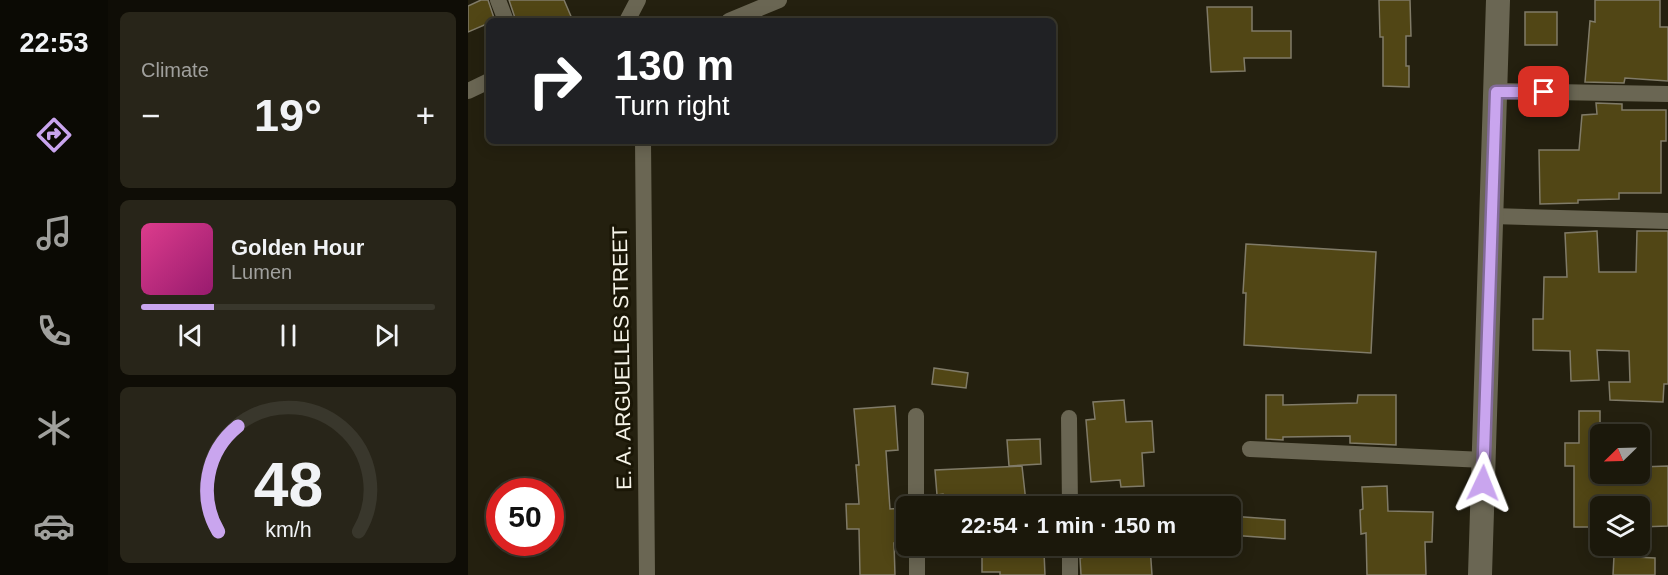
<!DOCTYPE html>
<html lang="en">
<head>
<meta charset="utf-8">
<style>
  :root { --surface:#1b180b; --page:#282519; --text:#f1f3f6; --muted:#a0a09d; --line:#39372c; --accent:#c9a5ee }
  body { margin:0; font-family:Arial,sans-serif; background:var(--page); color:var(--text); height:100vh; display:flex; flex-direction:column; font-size:22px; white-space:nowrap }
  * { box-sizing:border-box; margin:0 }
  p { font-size:20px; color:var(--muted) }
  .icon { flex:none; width:33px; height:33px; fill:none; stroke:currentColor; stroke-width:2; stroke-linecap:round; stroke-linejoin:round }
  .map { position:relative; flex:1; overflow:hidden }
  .drawer { display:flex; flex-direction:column; gap:12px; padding:12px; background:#0f0d06; width:360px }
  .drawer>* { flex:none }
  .hud { position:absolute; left:18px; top:18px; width:570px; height:126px; border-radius:9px; box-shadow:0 3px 15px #0003,0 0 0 2px var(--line); background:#202124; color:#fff; overflow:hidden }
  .needle { width:39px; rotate:247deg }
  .controls { position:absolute; left:1122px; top:424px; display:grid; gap:12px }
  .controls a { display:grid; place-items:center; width:60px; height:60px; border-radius:9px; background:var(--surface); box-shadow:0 3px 15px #0003,0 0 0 2px var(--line); font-size:30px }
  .speed { position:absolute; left:18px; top:478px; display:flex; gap:12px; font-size:30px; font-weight:700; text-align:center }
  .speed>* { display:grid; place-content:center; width:78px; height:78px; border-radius:50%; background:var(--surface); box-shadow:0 3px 15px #0003,0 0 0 2px var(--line); line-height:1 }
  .speed .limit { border:9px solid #d22; background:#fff; color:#111 }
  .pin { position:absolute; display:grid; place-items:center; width:51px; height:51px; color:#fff; margin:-26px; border-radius:12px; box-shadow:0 3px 9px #0006 }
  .me { position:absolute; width:66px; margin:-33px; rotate:2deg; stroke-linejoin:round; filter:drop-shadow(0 0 4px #0008) }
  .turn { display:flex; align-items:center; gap:21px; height:126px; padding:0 30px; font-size:27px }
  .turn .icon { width:78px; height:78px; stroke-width:2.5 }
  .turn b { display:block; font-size:42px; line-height:51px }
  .big { font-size:45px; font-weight:600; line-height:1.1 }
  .drawer .tile { flex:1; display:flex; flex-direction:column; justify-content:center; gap:9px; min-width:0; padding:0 21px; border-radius:9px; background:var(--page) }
  .drawer .dial { align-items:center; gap:0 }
  .dial svg { height:156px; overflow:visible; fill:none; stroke:var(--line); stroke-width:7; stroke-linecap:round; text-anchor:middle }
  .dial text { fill:var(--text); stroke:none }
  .song { display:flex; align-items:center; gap:18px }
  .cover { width:72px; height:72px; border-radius:9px; background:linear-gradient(135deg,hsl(330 70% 55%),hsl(320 70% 35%)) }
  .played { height:6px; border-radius:3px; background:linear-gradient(90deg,var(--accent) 25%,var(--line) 25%) }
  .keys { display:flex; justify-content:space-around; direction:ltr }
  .heat { display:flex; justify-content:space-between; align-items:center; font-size:33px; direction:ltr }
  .trip { position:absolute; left:428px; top:496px; width:345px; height:60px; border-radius:9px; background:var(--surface); box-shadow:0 3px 15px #0003,0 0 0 2px var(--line); font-weight:600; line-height:60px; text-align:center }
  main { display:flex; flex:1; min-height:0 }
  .dock { display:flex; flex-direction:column; width:108px; justify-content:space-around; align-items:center; background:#0b0a04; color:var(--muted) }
  .dock .icon { width:42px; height:42px }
  .dock .on { color:var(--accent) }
  .dock b { font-size:27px; color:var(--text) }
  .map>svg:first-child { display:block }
  .building { fill:#514615; stroke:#807b68; stroke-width:1.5 }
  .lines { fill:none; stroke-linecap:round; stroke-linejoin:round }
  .street { stroke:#6a6653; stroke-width:16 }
  .secondary { stroke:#6a6653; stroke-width:24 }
  .route-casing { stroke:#836b9b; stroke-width:15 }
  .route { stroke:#c9a5ee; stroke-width:10 }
  .labels { text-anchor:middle; stroke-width:6; stroke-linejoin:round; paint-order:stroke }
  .street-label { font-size:21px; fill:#f6f4e9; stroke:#1a1606 }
</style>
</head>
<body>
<main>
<nav class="dock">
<b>22:53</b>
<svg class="icon on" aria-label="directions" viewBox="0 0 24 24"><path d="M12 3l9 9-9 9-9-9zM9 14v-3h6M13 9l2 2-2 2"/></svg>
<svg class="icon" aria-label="music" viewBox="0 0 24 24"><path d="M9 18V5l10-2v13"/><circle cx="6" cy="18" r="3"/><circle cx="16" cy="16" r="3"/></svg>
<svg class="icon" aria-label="phone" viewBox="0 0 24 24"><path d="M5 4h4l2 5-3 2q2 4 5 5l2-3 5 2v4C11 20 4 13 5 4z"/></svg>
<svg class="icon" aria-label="climate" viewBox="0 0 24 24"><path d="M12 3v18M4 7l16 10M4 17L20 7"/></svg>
<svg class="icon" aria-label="car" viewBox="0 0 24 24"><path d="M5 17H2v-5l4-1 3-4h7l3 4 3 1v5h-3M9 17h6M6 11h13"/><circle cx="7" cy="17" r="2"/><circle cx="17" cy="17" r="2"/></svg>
</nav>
<section class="drawer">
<div class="tile"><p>Climate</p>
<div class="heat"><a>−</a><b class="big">19°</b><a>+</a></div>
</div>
<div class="tile">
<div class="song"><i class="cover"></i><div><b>Golden Hour</b><p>Lumen</p></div></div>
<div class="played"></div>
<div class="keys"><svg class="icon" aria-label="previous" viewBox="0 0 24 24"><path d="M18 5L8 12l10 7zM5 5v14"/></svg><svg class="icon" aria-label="pause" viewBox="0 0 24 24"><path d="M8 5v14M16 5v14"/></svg><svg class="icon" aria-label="next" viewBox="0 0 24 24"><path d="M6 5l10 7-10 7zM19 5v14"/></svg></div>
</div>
<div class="tile dial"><svg viewBox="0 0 100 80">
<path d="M14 69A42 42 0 1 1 86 69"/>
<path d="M14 69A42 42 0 0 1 24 15" stroke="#c9a5ee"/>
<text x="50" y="56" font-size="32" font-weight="700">48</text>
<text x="50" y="72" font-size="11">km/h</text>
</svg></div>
</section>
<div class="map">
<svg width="1200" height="575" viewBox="0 0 1200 575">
  <rect width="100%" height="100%" fill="#24200f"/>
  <!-- building -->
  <path class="building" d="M13,0H20L27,21H21V23L0,32V6Z
    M41,0H96L105,21H48Z
    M911,0H942L943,36H938V66H941V87L915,86V37H912Z
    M1127,0H1192V27H1200V81L1157,78L1156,83L1117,82L1122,21L1127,22Z
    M739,7H784V31H823V58H776L777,71L743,72Z
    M1057,12H1089V45H1057Z
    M1128,103L1154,104V110H1198V141H1193V193H1151V199L1110,200V203L1072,204L1071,150H1111L1114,115L1129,114Z
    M1129,231L1131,272H1168L1169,231H1200V384H1196L1195,402L1142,400L1141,382H1162L1161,351L1129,350L1131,380L1103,381L1102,351L1065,350V319H1075L1076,277H1099L1097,233Z
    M778,244L908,252L903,353L776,345L778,293H775Z
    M466,368L500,373L498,388L464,384Z
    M798,395H815V405L889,403L890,395H928V445L882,443V436L815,437V440L798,439Z
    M656,400L658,422L684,421L686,452L674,453L676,486L653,487L652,480L623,482L618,420L627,419L625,402Z
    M427,406L430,450L418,451L422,509L436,508L437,543H426L427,575H392L391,529H379L378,504H391L388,465H391L386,409Z
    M1111,411H1132V474H1172V467L1200,466V526L1172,527V507H1132V527H1106V466H1097V443H1111Z
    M572,439L573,464L541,466L539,440Z
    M554,466L558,502L531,505V507H476L475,494L469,495L467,470Z
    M919,486L920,511L965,512L964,542H957L958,575H899L898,533L893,534L892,510L895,509L894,487Z
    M762,516L817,520V539L762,535Z
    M616,546H682L684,575H613L612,558L617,557Z
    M531,552H576L577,575H532V572H514V557L532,556Z
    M1146,556L1187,558V575H1145Z"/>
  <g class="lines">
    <!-- street -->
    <path class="street" d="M30,0L38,21
      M159,21L170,0
      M261,21L311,0
      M0,91L21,81
      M1028,91L1200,94
      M175,141L179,575
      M1024,216L1200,221
      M448,416V507
      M601,418L602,507
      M782,449L1016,460
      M449,546V575
      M602,546V575"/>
    <!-- secondary -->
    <path class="secondary" d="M1012,575L1030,0"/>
  </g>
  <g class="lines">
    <!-- route casing -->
    <g class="route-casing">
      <path id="route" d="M1015,483L1028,92H1076"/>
    </g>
    <!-- route -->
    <use href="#route" class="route"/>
  </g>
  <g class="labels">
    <!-- street labels -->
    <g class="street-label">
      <text transform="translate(154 358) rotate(-91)" y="7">E. A. ARGUELLES STREET</text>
    </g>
  </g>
</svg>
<div class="controls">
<a><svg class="needle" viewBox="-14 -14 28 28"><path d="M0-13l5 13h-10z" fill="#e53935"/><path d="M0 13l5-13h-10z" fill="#a0a09d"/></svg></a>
<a><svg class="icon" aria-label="layers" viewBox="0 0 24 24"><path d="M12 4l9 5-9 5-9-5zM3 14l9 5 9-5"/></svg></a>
</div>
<div class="speed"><div class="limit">50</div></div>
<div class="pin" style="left:1076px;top:92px;background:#d93025"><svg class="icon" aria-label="arrive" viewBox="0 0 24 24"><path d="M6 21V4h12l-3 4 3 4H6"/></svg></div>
<svg class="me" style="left:1015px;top:483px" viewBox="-20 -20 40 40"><path d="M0-17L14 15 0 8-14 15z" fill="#c9a5ee" stroke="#fff" stroke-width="4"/></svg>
<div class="trip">22:54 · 1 min · 150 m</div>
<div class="hud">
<div class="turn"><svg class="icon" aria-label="right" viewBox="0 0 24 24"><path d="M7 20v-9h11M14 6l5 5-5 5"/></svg><div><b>130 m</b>Turn right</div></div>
</div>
</div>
</main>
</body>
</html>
